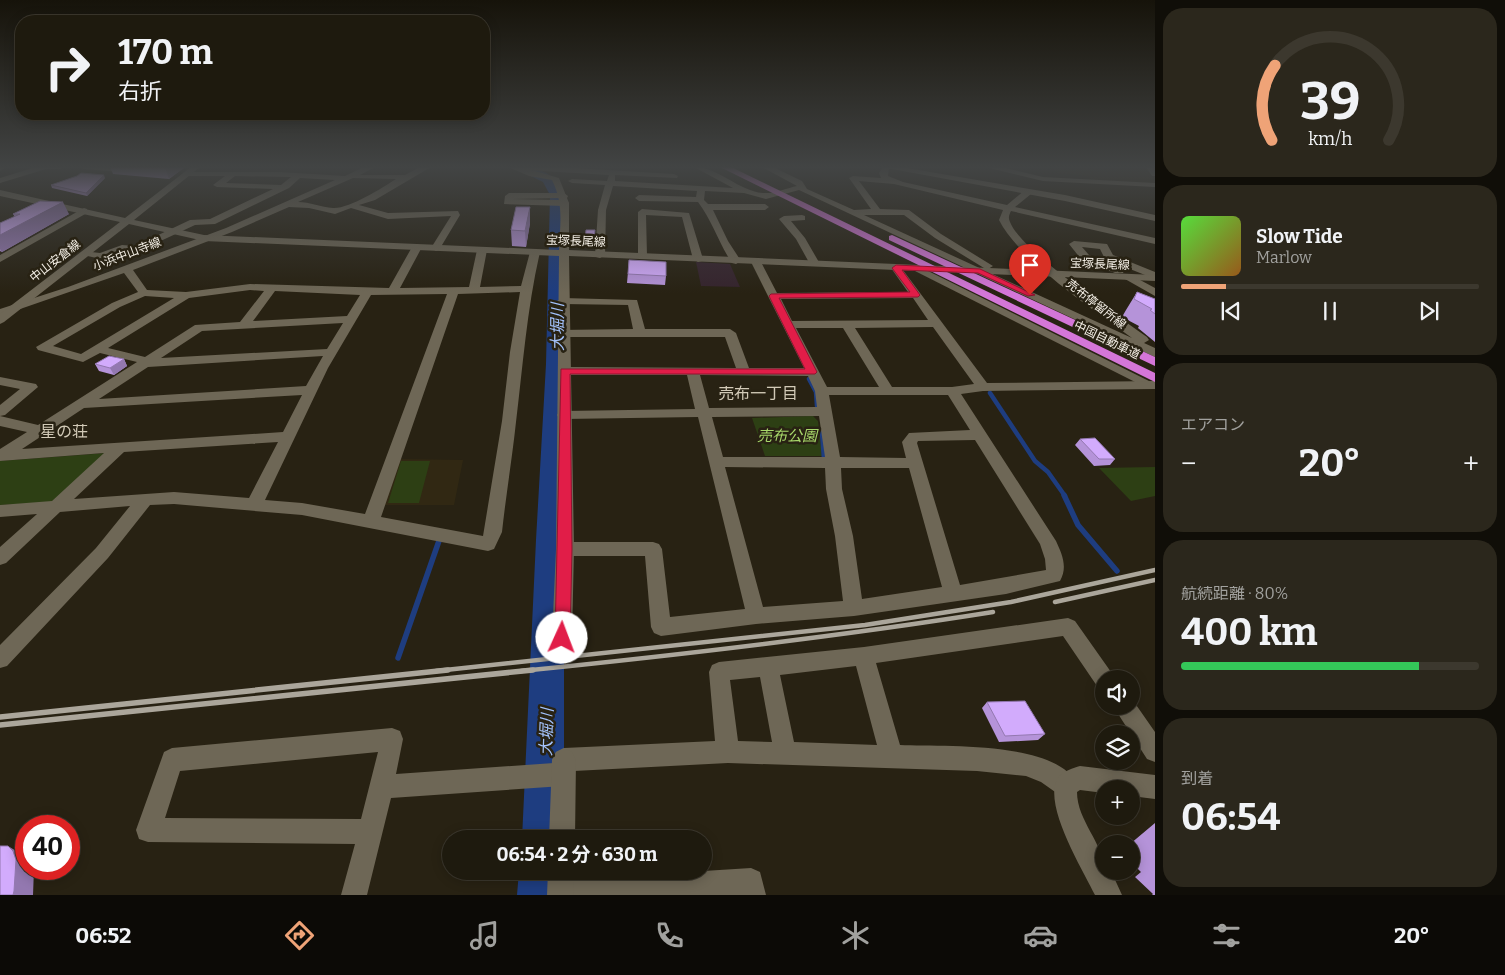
<!DOCTYPE html>
<html lang="ja">
<head>
<meta charset="utf-8">
<style>
  :root { --surface:#1e1a0e; --page:#2b271c; --text:#f1f3f6; --muted:#a1a19e; --line:#3c382e; --accent:#efa377 }
  body { margin:0; font-family:Bitter,"Noto Sans JP",serif; background:var(--page); color:var(--text); height:100vh; display:flex; flex-direction:column; font-size:19px; white-space:nowrap }
  * { box-sizing:border-box; margin:0 }
  p { font-size:16px; color:var(--muted) }
  .icon { flex:none; width:28px; height:28px; fill:none; stroke:currentColor; stroke-width:2; stroke-linecap:round; stroke-linejoin:round }
  .map { position:relative; flex:1; overflow:hidden }
  .drawer { display:flex; flex-direction:column; gap:8px; padding:8px; background:#100e08; width:350px }
  .drawer>* { flex:none }
  .hud { position:absolute; left:15px; top:15px; width:475px; height:105px; border-radius:20px; box-shadow:0 2px 12px #0003,0 0 0 1px var(--line); background:#1e1a0e; color:var(--text); overflow:hidden }
  .buttons { position:absolute; left:1095px; top:670px; display:grid; gap:10px }
  .buttons a { display:grid; place-items:center; width:45px; height:45px; border-radius:50%; background:var(--surface); box-shadow:0 2px 12px #0003,0 0 0 1px var(--line); font-size:25px }
  .speed { position:absolute; left:15px; top:815px; display:flex; gap:10px; font-size:25px; font-weight:700; text-align:center }
  .speed>* { display:grid; place-content:center; width:65px; height:65px; border-radius:50%; background:var(--surface); box-shadow:0 2px 12px #0003,0 0 0 1px var(--line); line-height:1 }
  .speed .limit { border:8px solid #d22; background:#fff; color:#111 }
  .pin { position:absolute; display:grid; place-items:center; width:42px; height:42px; color:#fff; margin:-51px -21px; border-radius:50% 50% 50% 0; rotate:-45deg; box-shadow:0 0 5px #0007 }
  .pin .icon { rotate:45deg }
  .me { position:absolute; width:55px; margin:-28px; rotate:2deg; stroke-linejoin:round; filter:drop-shadow(0 0 4px #0008) }
  .turn { display:flex; align-items:center; gap:18px; height:105px; padding:0 20px; font-size:22px }
  .turn .icon { width:65px; height:65px; stroke-width:2.5 }
  .turn b { display:block; font-size:35px; line-height:42px }
  .big { font-size:38px; font-weight:700; line-height:1.1 }
  .drawer .widget { flex:1; display:flex; flex-direction:column; justify-content:center; gap:8px; min-width:0; padding:0 18px; border-radius:20px; background:var(--page) }
  .drawer .dial { align-items:center; gap:0 }
  .dial svg { height:130px; overflow:visible; fill:none; stroke:var(--line); stroke-width:7; stroke-linecap:round; text-anchor:middle }
  .dial text { fill:var(--text); stroke:none }
  .song { display:flex; align-items:center; gap:15px }
  .cover { width:60px; height:60px; border-radius:8px; background:linear-gradient(135deg,hsl(110 70% 55%),hsl(30 70% 35%)) }
  .played { height:5px; border-radius:2px; background:linear-gradient(90deg,var(--accent) 15%,var(--line) 15%) }
  .keys { display:flex; justify-content:space-around; direction:ltr }
  .heat { display:flex; justify-content:space-between; align-items:center; font-size:28px; direction:ltr }
  .charge { height:8px; border-radius:4px; background:linear-gradient(90deg,#34c759 80%,var(--line) 0) }
  .trip { position:absolute; left:442px; top:830px; width:270px; height:50px; border-radius:25px; background:var(--surface); box-shadow:0 2px 12px #0003,0 0 0 1px var(--line); font-weight:700; line-height:50px; text-align:center }
  .menu { display:flex; height:80px; justify-content:space-around; align-items:center; background:#0c0a06; color:var(--muted) }
  .menu .icon { width:35px; height:35px }
  .menu .on { color:var(--accent) }
  .menu b { font-size:22px; color:var(--text) }
  main { display:flex; flex:1; min-height:0 }
  .map>svg:first-child { display:block }
  .commercial { fill:#35242d }
  .built { fill:#312813 }
  .green { fill:#2d3f14 }
  .lines { fill:none; stroke-linecap:round; stroke-linejoin:round }
  .stream-far1 { stroke:#1e3d80; stroke-width:4.5 }
  .stream { stroke:#1e3d80; stroke-width:5.5 }
  .river { fill:#1e3d80; fill-rule:evenodd }
  .pedestrian { fill:#6e6756; fill-rule:evenodd }
  .minor { fill:#6e6756; fill-rule:evenodd }
  .tertiary { fill:#6e6756; fill-rule:evenodd }
  .secondary { fill:#6e6756; fill-rule:evenodd }
  .motorway { fill:#d476d8; fill-rule:evenodd }
  .rail-far1 { stroke:#aba69b; stroke-width:4.5 }
  .rail { stroke:#aba69b; stroke-width:5.5 }
  .wall { fill:#b593d9 }
  .shaded-wall { fill:#9378b0 }
  .building { fill:#d2abfc; stroke:#9378b0 }
  .route { fill:#e11d48; stroke:#92132f }
  .labels { text-anchor:middle; stroke-width:5; stroke-linejoin:round; paint-order:stroke }
  .far-street-label { font-size:12px; fill:#f4efe6; stroke:#282213 }
  .park-label { font-size:15px; font-style:italic; fill:#a8d86a; stroke:#282213 }
  .water-label { font-size:16px; font-style:italic; fill:#a4c3fd; stroke:#282213 }
  .neighbourhood-label { font-size:16px; fill:#d2cab7; stroke:#282213 }
</style>
</head>
<body>
<main>
<div class="map">
<svg width="1155" height="895" viewBox="0 0 1155 895">
  <rect width="100%" height="100%" fill="#282213"/>
  <!-- commercial -->
  <path class="commercial" d="M696,262L730,264L740,287L701,286Z"/>
  <!-- built -->
  <path class="built" d="M1053,167H1147L1150,169L1155,178V184L1093,182L1089,176L1057,173Z
    M399,459L463,460L454,505H384Z"/>
  <!-- green -->
  <path class="green" d="M813,416L818,421L822,456H765L752,418Z
    M107,453L53,502L0,505V461Z
    M401,461H430L419,503H388Z
    M1155,467V496L1131,501L1099,468Z"/>
  <g class="lines">
    <!-- stream-far1 -->
    <path class="stream-far1" d="M809,379L816,392L817,406
      M990,393L1035,461L1048,472L1065,496
      M822,433L824,459"/>
    <!-- stream -->
    <path class="stream" d="M1064,495L1078,525L1117,571
      M398,658L440,538"/>
    <!-- river -->
    <path class="river" d="M512,167C538,167 553,170 564,195L568,364L564,540V839H522L536,540L546,364L550,195L543,182Z
      M519,871H563L561,895H517Z"/>
    <!-- pedestrian -->
    <path class="pedestrian" d="M916,265L1155,384V388H1147L913,270V266Z"/>
    <!-- minor -->
    <path class="minor" d="M0,167H6L0,171Z
      M36,167H64L60,169H46L0,183V178Z
      M80,167L143,170L146,167H156L144,174L84,169Z
      M364,167H375L360,175H405L420,167H431L375,200L359,205L388,213L458,211L460,215L439,250L436,251L431,248L451,216L388,219L351,208L335,214L309,208L289,207L232,232L133,270L147,290L186,292L250,284L389,288L412,247L417,244L422,247L400,288L469,287L477,250L482,247L487,250L480,287L521,286L530,252L531,250H539L540,252C527,308 523,365 516,422C512,459 506,495 502,532L494,549L488,551L302,515L174,504L150,505L108,558L7,666L0,668V645L96,548L130,506L60,512L6,563L0,565V547L37,514L0,517V505L52,501L104,453L0,461V449L27,432L0,426V416L38,425L137,362L100,353L83,362L38,350L36,347L112,303L138,292L124,273L0,316V309L68,287L226,228L335,180L300,178L289,188L215,224L195,225L139,251H123L101,259L83,255V251L100,253L122,245L135,246L190,220L210,219L273,189L217,187L213,185L225,176H187L183,174L184,172H279L345,176ZM235,176L291,177L281,185L226,183ZM353,178L396,179C382,188 349,209 333,208C321,207 310,202 298,202ZM250,290L264,291L240,322L195,325L145,357L108,348L189,298ZM275,291L360,295L347,316L253,321ZM520,292L510,352L502,421L483,536L381,517L458,294ZM447,294L365,514L302,503L265,500L328,368L371,295ZM145,296L174,298L81,354L53,346L120,307ZM343,323L327,349L161,358L202,331ZM323,356L306,386L99,399L148,367ZM302,395L283,432L22,449L84,408ZM278,442L249,498L174,492L74,499L124,452Z
      M558,167L674,174L678,176L677,178L615,175V181L733,188L694,167C719,167 738,191 763,193C774,194 787,188 797,186L762,167H773L802,181L807,189L854,210L871,209L849,178L853,176L881,178L879,173L883,167H889L888,176L903,182L1007,205L1025,190H1031V194L1015,207L1155,238V244L1011,211C1009,215 1008,218 1010,222C1021,251 1118,316 1147,337L1149,340L1144,343L1155,348V357L799,190L766,199L744,193L705,191L704,200L708,204H765L769,207L765,210H713L728,241L741,261L736,264L732,263C719,244 712,220 698,202L639,201L635,198L639,195L696,197L697,191L613,186L606,210L605,255L600,258L596,257L595,255L598,210L605,185L572,183L568,181L572,179L607,181L609,175L526,170L522,168ZM859,181L894,184L1003,210L999,220C1020,261 1094,310 1132,338L864,215H904L935,238L984,268L988,269L993,266L941,234L909,210L880,209Z
      M985,167H1001L1043,177L1155,183V187L1043,181Z
      M1146,167H1154L1155,176H1152Z
      M509,193H564L568,196L567,198L512,199L565,200L569,203L565,206L504,204L505,196Z
      M84,208L87,209V213L0,262V255Z
      M642,209L689,213L703,259L702,261L698,262L693,259L682,217L646,215L647,256L646,258H638V212Z
      M802,215L805,216V220L791,221L805,238L820,264L819,266H811L796,239L779,219L784,216Z
      M1074,241L1107,244L1113,255L1155,272V279L1105,259L1100,249L1082,247L1089,255L1123,269L1124,271L1123,273H1115L1081,259L1069,244Z
      M756,259L761,262L777,293L908,292L891,268L896,265L900,266L987,383L1155,381V389L983,391L961,394L1056,541C1062,554 1068,567 1060,581L1006,594L854,616L756,624L661,636L654,633L651,627L645,556H565L559,554L556,549L559,544L565,542H653L659,544L662,549L670,617L745,609L698,417L564,419L559,418L557,415L559,412L564,411L695,409L687,375H565L558,371L565,367L736,368L725,337H563L559,336L557,333L559,330L633,329L628,305L563,304L557,301L563,298L637,300L645,329H730L736,333L749,368H804L751,262ZM913,298L928,320L792,321L781,299ZM933,327L974,384L952,387H892L855,328ZM796,328H843L879,387H827ZM700,375L808,376L815,391L817,407L709,408ZM829,395H948L970,430L909,433L902,442L906,458L840,457ZM819,416L825,457H723L712,417ZM975,440L1040,544L1045,559L1046,570L960,585L917,443L918,441ZM725,467L825,468L826,489L835,536L843,601L763,607ZM841,468H909L942,587L862,599L853,536L842,489Z
      M1129,274L1155,288V296L1125,279L1124,277L1125,275Z
      M0,377L36,384L38,387L5,415L0,416V405L20,389L0,385Z
      M1068,618L1075,621L1111,672L1114,679H1104V689L1097,686L1063,636L876,663L900,745C942,747 1059,740 1078,786L1074,794L1066,798L1058,794L1041,782L1026,776L977,771L728,763L574,771L575,774L571,782L563,786L391,798L367,895H341L355,844L148,842L139,839L136,830L164,752L172,748L392,728L400,731L403,739L396,774L554,763L552,760L556,752L564,748L715,741L709,672L712,665L719,662L864,647ZM856,666L877,745L794,742L780,675ZM760,677L772,742L738,741L730,680ZM378,752L361,819L165,818L180,771Z
      M1132,699L1155,732V762L1147,759L1113,706H1131Z
      M751,868L760,872L766,895H549L548,893L552,884L561,880Z"/>
    <!-- tertiary -->
    <path class="tertiary" d="M191,167H200L134,220L204,235L559,250C560,224 564,204 552,180L529,176L508,167H521L559,178L569,203V250L1155,275V281L569,256L574,549L572,638L569,644L562,647L555,644L552,638L556,549L559,256L204,241L129,224L4,322L0,324V314L120,222L0,196V190L125,218Z
      M564,748L572,752L576,760L575,839H549L552,760L556,752Z
      M1080,766L1155,775V799L1131,796V789H1104V793L1080,790L1077,792C1077,821 1104,843 1104,871H1111L1122,895H1095C1083,870 1040,801 1059,776C1064,771 1073,768 1080,766Z
      M548,871H574L573,895H547Z"/>
    <!-- secondary -->
    <path class="secondary" d="M881,167H901L1065,195L1155,215V221L1065,201Z"/>
    <!-- motorway -->
    <path class="motorway" d="M720,167H731L1155,373V382Z
      M892,235L1155,357V366L889,240V236Z"/>
    <!-- rail-far1 -->
    <path class="rail-far1" d="M1055,602L1155,580
      M436,671L865,625L1011,602L1155,570
      M521,671C679,655 836,637 993,612"/>
    <!-- rail -->
    <path class="rail" d="M0,717L448,670
      M0,725L533,670"/>
  </g>
  <!-- wall -->
  <path class="wall" d="M110,167H185L169,179L113,174Z
    M105,178L87,196L52,188L51,185Z
    M13,214H69L2,252L0,251V223L15,217Z
    M530,223L526,247L512,246L511,230Z
    M586,230H595L594,244L585,243Z
    M629,260L666,276L665,285L627,283Z
    M1137,292L1155,299V342L1138,328L1139,326L1122,317L1126,310Z
    M124,359L127,366L114,375L99,371L95,364Z
    M1080,439L1115,459L1110,465L1094,466L1075,445Z
    M987,702L1045,734L1038,740L999,742L982,708Z
    M1155,823V895H1152L1153,894L1135,877L1141,872L1131,862V844H1130Z"/>
  <!-- shaded-wall -->
  <path class="shaded-wall" d="M165,167H185L169,179Z
    M104,175L105,178L87,196L86,193Z
    M63,202L69,214L2,252L0,249V235Z
    M530,207V223L526,247L525,231Z
    M124,359L127,366L114,375L110,368Z
    M8,846L26,857V869H34L33,895H13Z"/>
  <!-- building -->
  <path class="building" d="M81,173L104,175L86,193L51,185L77,176Z
    M40,201L63,202L0,235V223L20,214H13Z
    M516,207H530L525,231L511,230Z
    M586,230H595L594,241H585Z
    M629,260L666,262V276L628,274Z
    M1137,292L1155,299V314L1150,310L1152,309L1134,299Z
    M109,356L124,359L110,368L95,364Z
    M1095,438L1115,459H1099L1080,439Z
    M1025,701L1045,734L1005,736L987,702Z
    M0,846H8L13,851L16,860L14,891L13,895H0Z"/>
  <!-- sky -->
  <linearGradient id="sky" x2="0" y2="1"><stop stop-color="#16130a"/><stop offset="0.57" stop-color="#424444"/><stop offset="1" stop-color="#424444" stop-opacity="0"/></linearGradient>
  <rect width="1155" height="293" fill="url(#sky)"/>
  <!-- route -->
  <path class="route" d="M896,265L980,269L1035,295L1028,296L978,273L902,270L920,295L918,297L779,298L817,372L815,374H570L572,549L570,638L568,643L562,645L557,643L555,638L561,369H805L769,296L771,294L910,292L892,268Z"/>
  <g class="labels">
    <!-- far-street labels -->
    <g class="far-street-label">
      <text transform="translate(576 241) rotate(2)" y="4">宝塚長尾線</text>
      <text transform="translate(127 254) rotate(-21)" y="4">小浜中山寺線</text>
      <text transform="translate(55 261) rotate(-38)" y="4">中山安倉線</text>
      <text transform="translate(1100 264) rotate(2)" y="4">宝塚長尾線</text>
      <text transform="translate(1096 304) rotate(38)" y="4">売布停留所線</text>
      <text transform="translate(1107 340) rotate(26)" y="4">中国自動車道</text>
    </g>
    <!-- park labels -->
    <g class="park-label">
      <text x="787" y="441">売布公園</text>
    </g>
    <!-- water labels -->
    <g class="water-label">
      <text transform="translate(557 327) rotate(-90)" y="6">大堀川</text>
      <text transform="translate(546 732) rotate(-88)" y="6">大堀川</text>
    </g>
    <!-- neighbourhood labels -->
    <g class="neighbourhood-label">
      <text x="758" y="399">売布一丁目</text>
      <text x="64" y="437">星の荘</text>
    </g>
  </g>
</svg>
<div class="buttons">
<a><svg class="icon" aria-label="sound" viewBox="0 0 24 24"><path d="M4 9h4l5-4v14l-5-4H4zM17 9q2 3 0 6"/></svg></a>
<a><svg class="icon" aria-label="layers" viewBox="0 0 24 24"><path d="M12 4l9 5-9 5-9-5zM3 14l9 5 9-5"/></svg></a>
<a>+</a>
<a>−</a>
</div>
<div class="speed"><div class="limit">40</div></div>
<div class="pin" style="left:1030px;top:295px;background:#d93025"><svg class="icon" aria-label="arrive" viewBox="0 0 24 24"><path d="M6 21V4h12l-3 4 3 4H6"/></svg></div>
<svg class="me" style="left:562px;top:638px" viewBox="-20 -20 40 40"><circle r="19" fill="#fff"/><path d="M0-13L10 11 0 6-10 11z" fill="#e11d48"/></svg>
<div class="trip">06:54 · 2 分 · 630 m</div>
<div class="hud">
<div class="turn"><svg class="icon" aria-label="right" viewBox="0 0 24 24"><path d="M7 20v-9h11M14 6l5 5-5 5"/></svg><div><b>170 m</b>右折</div></div>
</div>
</div>
<section class="drawer">
<div class="widget dial"><svg viewBox="0 0 100 80">
<path d="M14 69A42 42 0 1 1 86 69"/>
<path d="M14 69A42 42 0 0 1 16 23" stroke="#efa377"/>
<text x="50" y="56" font-size="32" font-weight="700">39</text>
<text x="50" y="72" font-size="11">km/h</text>
</svg></div>
<div class="widget">
<div class="song"><i class="cover"></i><div><b>Slow Tide</b><p>Marlow</p></div></div>
<div class="played"></div>
<div class="keys"><svg class="icon" aria-label="previous" viewBox="0 0 24 24"><path d="M18 5L8 12l10 7zM5 5v14"/></svg><svg class="icon" aria-label="pause" viewBox="0 0 24 24"><path d="M8 5v14M16 5v14"/></svg><svg class="icon" aria-label="next" viewBox="0 0 24 24"><path d="M6 5l10 7-10 7zM19 5v14"/></svg></div>
</div>
<div class="widget"><p>エアコン</p>
<div class="heat"><a>−</a><b class="big">20°</b><a>+</a></div>
</div>
<div class="widget"><p>航続距離 · 80%</p><b class="big">400 km</b><div class="charge"></div></div>
<div class="widget"><p>到着</p><b class="big">06:54</b></div>
</section>
</main>
<nav class="menu">
<b>06:52</b>
<svg class="icon on" aria-label="directions" viewBox="0 0 24 24"><path d="M12 3l9 9-9 9-9-9zM9 14v-3h6M13 9l2 2-2 2"/></svg>
<svg class="icon" aria-label="music" viewBox="0 0 24 24"><path d="M9 18V5l10-2v13"/><circle cx="6" cy="18" r="3"/><circle cx="16" cy="16" r="3"/></svg>
<svg class="icon" aria-label="phone" viewBox="0 0 24 24"><path d="M5 4h4l2 5-3 2q2 4 5 5l2-3 5 2v4C11 20 4 13 5 4z"/></svg>
<svg class="icon" aria-label="climate" viewBox="0 0 24 24"><path d="M12 3v18M4 7l16 10M4 17L20 7"/></svg>
<svg class="icon" aria-label="car" viewBox="0 0 24 24"><path d="M5 17H2v-5l4-1 3-4h7l3 4 3 1v5h-3M9 17h6M6 11h13"/><circle cx="7" cy="17" r="2"/><circle cx="17" cy="17" r="2"/></svg>
<svg class="icon" aria-label="filters" viewBox="0 0 24 24"><path d="M4 7h16M4 17h16"/><circle cx="9" cy="7" r="2"/><circle cx="15" cy="17" r="2"/></svg>
<b>20°</b>
</nav>
</body>
</html>
